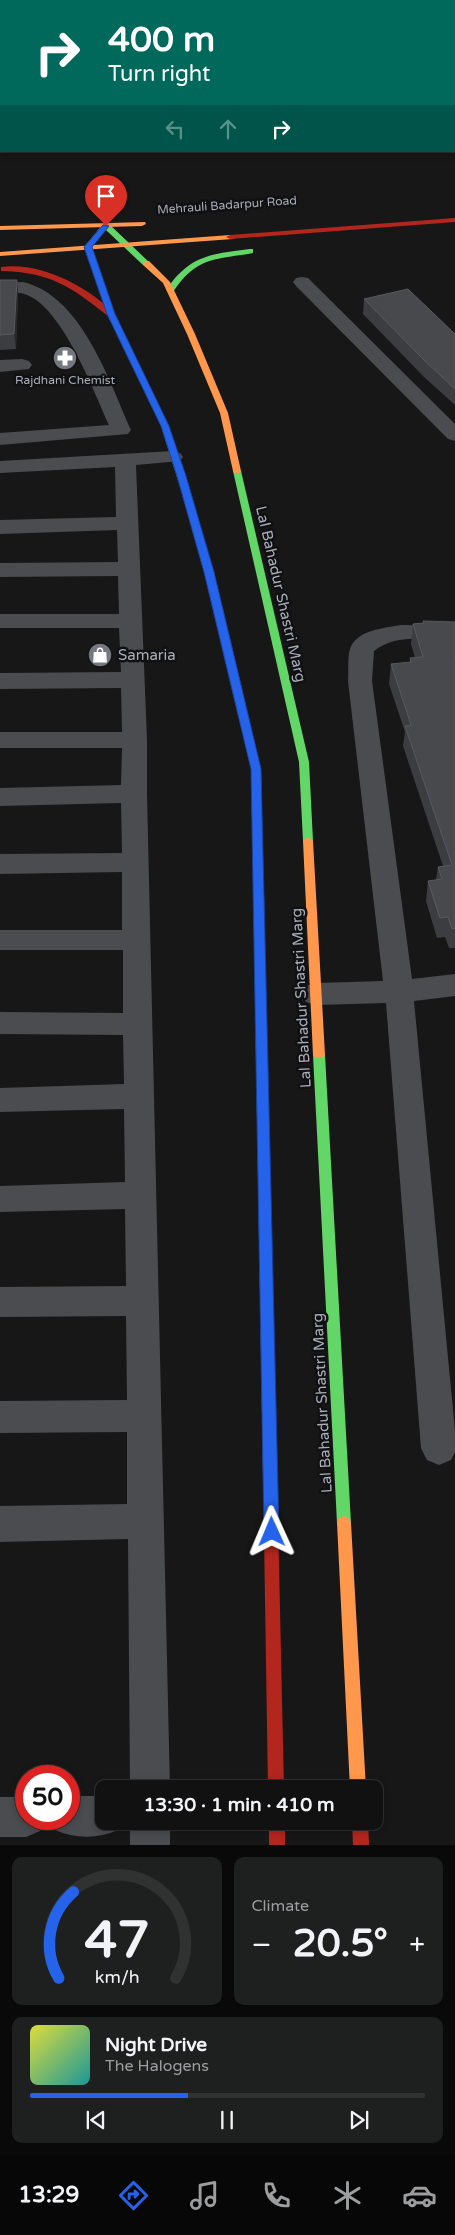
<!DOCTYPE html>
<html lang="en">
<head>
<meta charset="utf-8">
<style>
  :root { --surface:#111; --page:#1e1f1f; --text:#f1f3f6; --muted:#9c9d9f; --line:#303131; --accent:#2563eb }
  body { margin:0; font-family:"Varela Round",sans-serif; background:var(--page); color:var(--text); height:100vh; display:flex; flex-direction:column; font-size:19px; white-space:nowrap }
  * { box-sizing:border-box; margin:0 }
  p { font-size:16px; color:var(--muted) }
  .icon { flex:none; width:28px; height:28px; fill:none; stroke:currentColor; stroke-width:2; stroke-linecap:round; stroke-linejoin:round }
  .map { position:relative; height:1845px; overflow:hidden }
  .panel { display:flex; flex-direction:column; gap:12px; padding:12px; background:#090909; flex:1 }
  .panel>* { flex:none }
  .top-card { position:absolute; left:0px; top:0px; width:455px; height:152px; box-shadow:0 2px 8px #0003,0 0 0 1px var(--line); background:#00695c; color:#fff; overflow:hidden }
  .speed { position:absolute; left:15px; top:1765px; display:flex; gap:10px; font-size:25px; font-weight:700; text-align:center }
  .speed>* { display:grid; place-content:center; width:65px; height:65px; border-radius:50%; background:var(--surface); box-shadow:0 2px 8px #0003,0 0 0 1px var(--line); line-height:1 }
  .speed .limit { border:8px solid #d22; background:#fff; color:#111 }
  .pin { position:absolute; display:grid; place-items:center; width:42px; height:42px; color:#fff; margin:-51px -21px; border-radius:50% 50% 50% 0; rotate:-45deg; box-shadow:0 0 5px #0007 }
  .pin .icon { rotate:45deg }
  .me { position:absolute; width:55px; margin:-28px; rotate:359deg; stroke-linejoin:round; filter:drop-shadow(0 0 4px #0008) }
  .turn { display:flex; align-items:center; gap:18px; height:105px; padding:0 25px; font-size:22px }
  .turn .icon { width:65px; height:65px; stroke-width:2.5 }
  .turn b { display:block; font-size:35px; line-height:42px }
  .lanes { display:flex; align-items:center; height:48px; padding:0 25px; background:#0003; justify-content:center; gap:25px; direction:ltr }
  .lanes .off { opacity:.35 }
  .big { font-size:38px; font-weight:700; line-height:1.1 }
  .panel .card { flex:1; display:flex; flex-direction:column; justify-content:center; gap:8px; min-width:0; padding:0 18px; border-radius:10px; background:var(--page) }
  .panel .dial { align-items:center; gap:0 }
  .dial svg { height:130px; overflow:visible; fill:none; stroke:var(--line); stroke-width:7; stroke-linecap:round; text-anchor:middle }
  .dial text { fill:var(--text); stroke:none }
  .song { display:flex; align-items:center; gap:15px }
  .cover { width:60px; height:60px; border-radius:8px; background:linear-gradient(135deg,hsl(60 70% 55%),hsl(180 70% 35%)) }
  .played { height:5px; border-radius:2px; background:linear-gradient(90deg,var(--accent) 40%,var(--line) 40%) }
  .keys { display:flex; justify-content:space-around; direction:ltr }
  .heat { display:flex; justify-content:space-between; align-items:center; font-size:28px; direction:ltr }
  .panel .tiles { flex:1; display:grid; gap:12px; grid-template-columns:1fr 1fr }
  .card:last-child { grid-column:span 2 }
  .trip { position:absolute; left:95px; top:1780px; width:288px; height:50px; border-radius:10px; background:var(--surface); box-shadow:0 2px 8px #0003,0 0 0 1px var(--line); font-weight:700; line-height:50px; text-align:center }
  .dock { display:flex; height:80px; justify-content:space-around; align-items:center; background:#070707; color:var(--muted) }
  .dock .icon { width:35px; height:35px }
  .dock .selected { color:var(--accent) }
  .dock b { font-size:22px; color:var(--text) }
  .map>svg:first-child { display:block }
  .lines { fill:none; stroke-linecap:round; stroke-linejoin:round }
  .lane { fill:#4b4c50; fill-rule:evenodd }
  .street { fill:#4b4c50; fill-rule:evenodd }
  .fast { fill:#63d668; fill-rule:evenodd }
  .slow { fill:#ff974d; fill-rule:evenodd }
  .jam { fill:#b3261e; fill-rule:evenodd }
  .wall { fill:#3c3d40 }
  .shaded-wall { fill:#28292a }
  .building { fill:#48494d; stroke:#57595e }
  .route { fill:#2563eb; stroke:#184099 }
  .labels { text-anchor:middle; stroke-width:5; stroke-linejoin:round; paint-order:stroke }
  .far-street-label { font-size:12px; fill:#a8adb8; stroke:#111113 }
  .far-poi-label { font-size:12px; fill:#a8adb8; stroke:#111113 }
  .street-label { font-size:15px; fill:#a8adb8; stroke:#111113 }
  .poi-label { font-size:15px; fill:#a8adb8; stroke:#111113; text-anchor:start }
</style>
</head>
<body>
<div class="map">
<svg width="455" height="1845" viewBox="0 0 455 1845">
  <rect width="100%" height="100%" fill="#171717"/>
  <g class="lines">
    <!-- lane -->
    <path class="lane" d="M8,0H16V1H8Z
      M95,0H103V1H95Z
      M141,0H149L150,1H142Z
      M354,0H362V1H354Z
      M436,0H444V1H436Z
      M454,11H455V15H454Z
      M454,23H455V30H454Z
      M0,43H1V47H0Z
      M454,106H455V112H454Z
      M0,138H1V144H0Z"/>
    <!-- street -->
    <path class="street" d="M302,277L308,278L455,424V441L448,439L296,286L293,282L296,278Z
      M23,282C82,296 109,381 131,430L128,434L0,445V433L109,425C94,392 59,298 20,293C13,292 6,293 0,293V283Z
      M22,359L29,361L32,365L29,369L0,372V360Z
      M173,451L180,453L183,457L180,461L136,465L147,740V794L170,1789H130L128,1539L0,1542V1506L127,1504V1432L0,1433V1401L127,1400L126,1316L0,1317V1287L126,1286L125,1209L0,1212V1186L125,1182L124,1109L0,1112V1088L124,1084L123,1035L0,1034V1012L123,1013V950H0V930H122V872L0,874V854L122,853L121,803L0,806V788L121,785L122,748H0V732H122L121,688L0,689V673L121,672L119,628H0V614H119L118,576L0,577V563L118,562L117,530L0,534V520L116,517L115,467L0,473V461Z
      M401,625L455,626V640C428,640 395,633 374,651L372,681L412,979L455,974V996L414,1001L455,1431V1452L451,1460L439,1465L427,1460L421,1448L386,1003L316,1005L306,1002L302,994L306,986L316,983L383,981L348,681C349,671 347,659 350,649C356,630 385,628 401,625Z
      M69,1796H104V1821H122L118,1830C98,1839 75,1839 55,1830L50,1819H69Z
      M0,1797H26V1819H46L40,1831L26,1837H0Z
      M130,1821H170V1845H130Z"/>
    <!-- fast -->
    <path class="fast" d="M103,224H109L150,263L143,265L106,230L92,247L115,314L169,426L189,490L188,492L185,493L181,490L161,426L107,314L84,247Z
      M250,249H253V253C215,260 197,256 173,292L166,290C190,255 211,254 250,249Z
      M237,468L241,471L309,762L313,841L308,845L303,841L299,762L233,471Z
      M258,868L263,872L270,1176L269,1180L264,1181L259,1180L258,1176L253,872Z
      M319,1050L323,1052L325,1055L351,1523L349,1528L344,1530L339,1528L337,1523L313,1055L315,1052Z"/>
    <!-- slow -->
    <path class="slow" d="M145,222L146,224L142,226L0,230V226Z
      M230,235L234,237L233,239L0,256V252Z
      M143,261H149L170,282L195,334L228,413L241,471L240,473H234L233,471L220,413L187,334L163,283L143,265Z
      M185,487L189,490L214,572L261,769L263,872L258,876L253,872L251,769L204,572L181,490Z
      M308,837L313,841L325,1055L323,1058H315L313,1055L303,841Z
      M264,1171L269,1172L270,1176L277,1475L275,1480L270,1482L265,1480L263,1475L258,1176L259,1172Z
      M344,1516L349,1518L351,1523L366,1789H350L337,1523L339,1518Z"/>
    <!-- jam -->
    <path class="jam" d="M455,218V222L230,239L226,237L230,235Z
      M1,267C40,261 89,287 115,314L108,316C71,287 52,273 4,271H1Z
      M270,1468L275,1470L277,1475L284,1789H268L263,1475L265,1470Z
      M269,1821H285V1845H269Z
      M352,1821H368L369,1845H353Z"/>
  </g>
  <!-- wall -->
  <path class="wall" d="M0,280H17L18,295L16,349L0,350Z
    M364,299L455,334V405L424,377L363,314Z
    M423,621L455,622V948H449L445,937L437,938L426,901L428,881L436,880L438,867L443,866L403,746L405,732L389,684L391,664L410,662V658H415L411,644L413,624L423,623Z"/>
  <!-- shaded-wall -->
  <path class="shaded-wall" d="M17,280L18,295L16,349L14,334Z"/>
  <!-- building -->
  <path class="building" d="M189,0H218L219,1H190Z
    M0,280H17L14,334L0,335Z
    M408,289L455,334V389L426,362L364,299Z
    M423,621L455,622V657H454L455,661V928L452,929L448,917L440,918L428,881L442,879L438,867L452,865L405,726L411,725L391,664L411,662L410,658L423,657L413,624L424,623Z"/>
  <!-- route -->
  <path class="route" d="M103,225L109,226L92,247L115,314L169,426L186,476L214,572L261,769L279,1532L277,1537L272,1539L266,1537L264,1532L251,769L204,572L177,476L161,426L107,314L84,247Z"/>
  <!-- icons -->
  <defs>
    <g id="pharmacy-disc" transform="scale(1.25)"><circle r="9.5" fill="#757880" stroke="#111113"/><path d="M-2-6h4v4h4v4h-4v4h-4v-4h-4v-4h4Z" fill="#fff"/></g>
    <g id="shop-disc" transform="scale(1.25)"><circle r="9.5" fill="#757880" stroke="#111113"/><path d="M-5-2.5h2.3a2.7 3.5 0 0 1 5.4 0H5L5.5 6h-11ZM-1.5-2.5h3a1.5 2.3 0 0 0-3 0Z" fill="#fff"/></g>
  </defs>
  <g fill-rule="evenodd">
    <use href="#pharmacy-disc" x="65" y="358"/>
    <use href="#shop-disc" x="100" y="655"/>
  </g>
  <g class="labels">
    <!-- far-street labels -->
    <g class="far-street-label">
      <text transform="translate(227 205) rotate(-4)" y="4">Mehrauli Badarpur Road</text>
    </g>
    <!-- far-poi labels -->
    <g class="far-poi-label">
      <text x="65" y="384">Rajdhani Chemist</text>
    </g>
    <!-- street labels -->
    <g class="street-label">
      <text transform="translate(281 594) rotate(77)" y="5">Lal Bahadur Shastri Marg</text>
      <text transform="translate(301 998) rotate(-93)" y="5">Lal Bahadur Shastri Marg</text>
      <text transform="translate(322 1403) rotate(-93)" y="5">Lal Bahadur Shastri Marg</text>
    </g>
    <!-- poi labels -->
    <g class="poi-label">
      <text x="118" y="660">Samaria</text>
    </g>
  </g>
</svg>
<div class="speed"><div class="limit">50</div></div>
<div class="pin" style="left:106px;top:226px;background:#d93025"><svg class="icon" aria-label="arrive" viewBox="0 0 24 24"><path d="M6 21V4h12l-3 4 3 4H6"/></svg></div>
<svg class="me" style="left:272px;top:1532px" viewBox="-20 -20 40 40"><path d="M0-17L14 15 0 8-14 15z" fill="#2563eb" stroke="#fff" stroke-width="4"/></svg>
<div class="trip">13:30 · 1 min · 410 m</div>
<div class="top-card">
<div class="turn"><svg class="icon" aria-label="right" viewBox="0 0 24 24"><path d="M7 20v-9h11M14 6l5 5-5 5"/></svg><div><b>400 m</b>Turn right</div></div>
<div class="lanes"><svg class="icon off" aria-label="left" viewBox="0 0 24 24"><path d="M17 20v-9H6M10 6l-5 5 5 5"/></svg><svg class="icon off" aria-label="ahead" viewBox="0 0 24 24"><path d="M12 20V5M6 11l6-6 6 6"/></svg><svg class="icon" aria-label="right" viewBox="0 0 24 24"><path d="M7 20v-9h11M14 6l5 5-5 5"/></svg></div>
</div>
</div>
<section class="panel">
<div class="tiles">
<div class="card dial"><svg viewBox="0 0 100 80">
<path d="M14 69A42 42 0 1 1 86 69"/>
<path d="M14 69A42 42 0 0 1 23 16" stroke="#2563eb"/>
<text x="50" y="56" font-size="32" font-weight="700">47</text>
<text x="50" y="72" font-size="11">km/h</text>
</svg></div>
<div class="card"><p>Climate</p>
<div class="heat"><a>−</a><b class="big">20.5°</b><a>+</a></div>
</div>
<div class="card">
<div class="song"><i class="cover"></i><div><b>Night Drive</b><p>The Halogens</p></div></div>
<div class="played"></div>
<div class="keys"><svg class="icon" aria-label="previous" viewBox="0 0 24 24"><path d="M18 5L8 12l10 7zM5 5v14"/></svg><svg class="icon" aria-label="pause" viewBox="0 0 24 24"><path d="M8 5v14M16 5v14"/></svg><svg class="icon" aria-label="next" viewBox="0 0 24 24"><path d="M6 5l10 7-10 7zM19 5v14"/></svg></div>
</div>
</div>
</section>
<nav class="dock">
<b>13:29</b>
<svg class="icon selected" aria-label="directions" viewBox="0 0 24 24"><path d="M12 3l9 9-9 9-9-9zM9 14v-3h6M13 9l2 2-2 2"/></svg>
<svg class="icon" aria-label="music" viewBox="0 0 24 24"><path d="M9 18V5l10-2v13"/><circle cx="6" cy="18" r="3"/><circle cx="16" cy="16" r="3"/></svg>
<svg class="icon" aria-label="phone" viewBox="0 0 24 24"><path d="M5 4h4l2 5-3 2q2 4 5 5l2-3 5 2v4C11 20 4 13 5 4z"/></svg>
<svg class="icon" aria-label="climate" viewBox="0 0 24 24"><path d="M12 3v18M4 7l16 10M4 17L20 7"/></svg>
<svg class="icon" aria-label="car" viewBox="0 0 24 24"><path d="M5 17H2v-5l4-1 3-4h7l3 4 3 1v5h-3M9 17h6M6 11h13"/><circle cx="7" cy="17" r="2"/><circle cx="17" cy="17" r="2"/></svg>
</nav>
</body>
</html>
